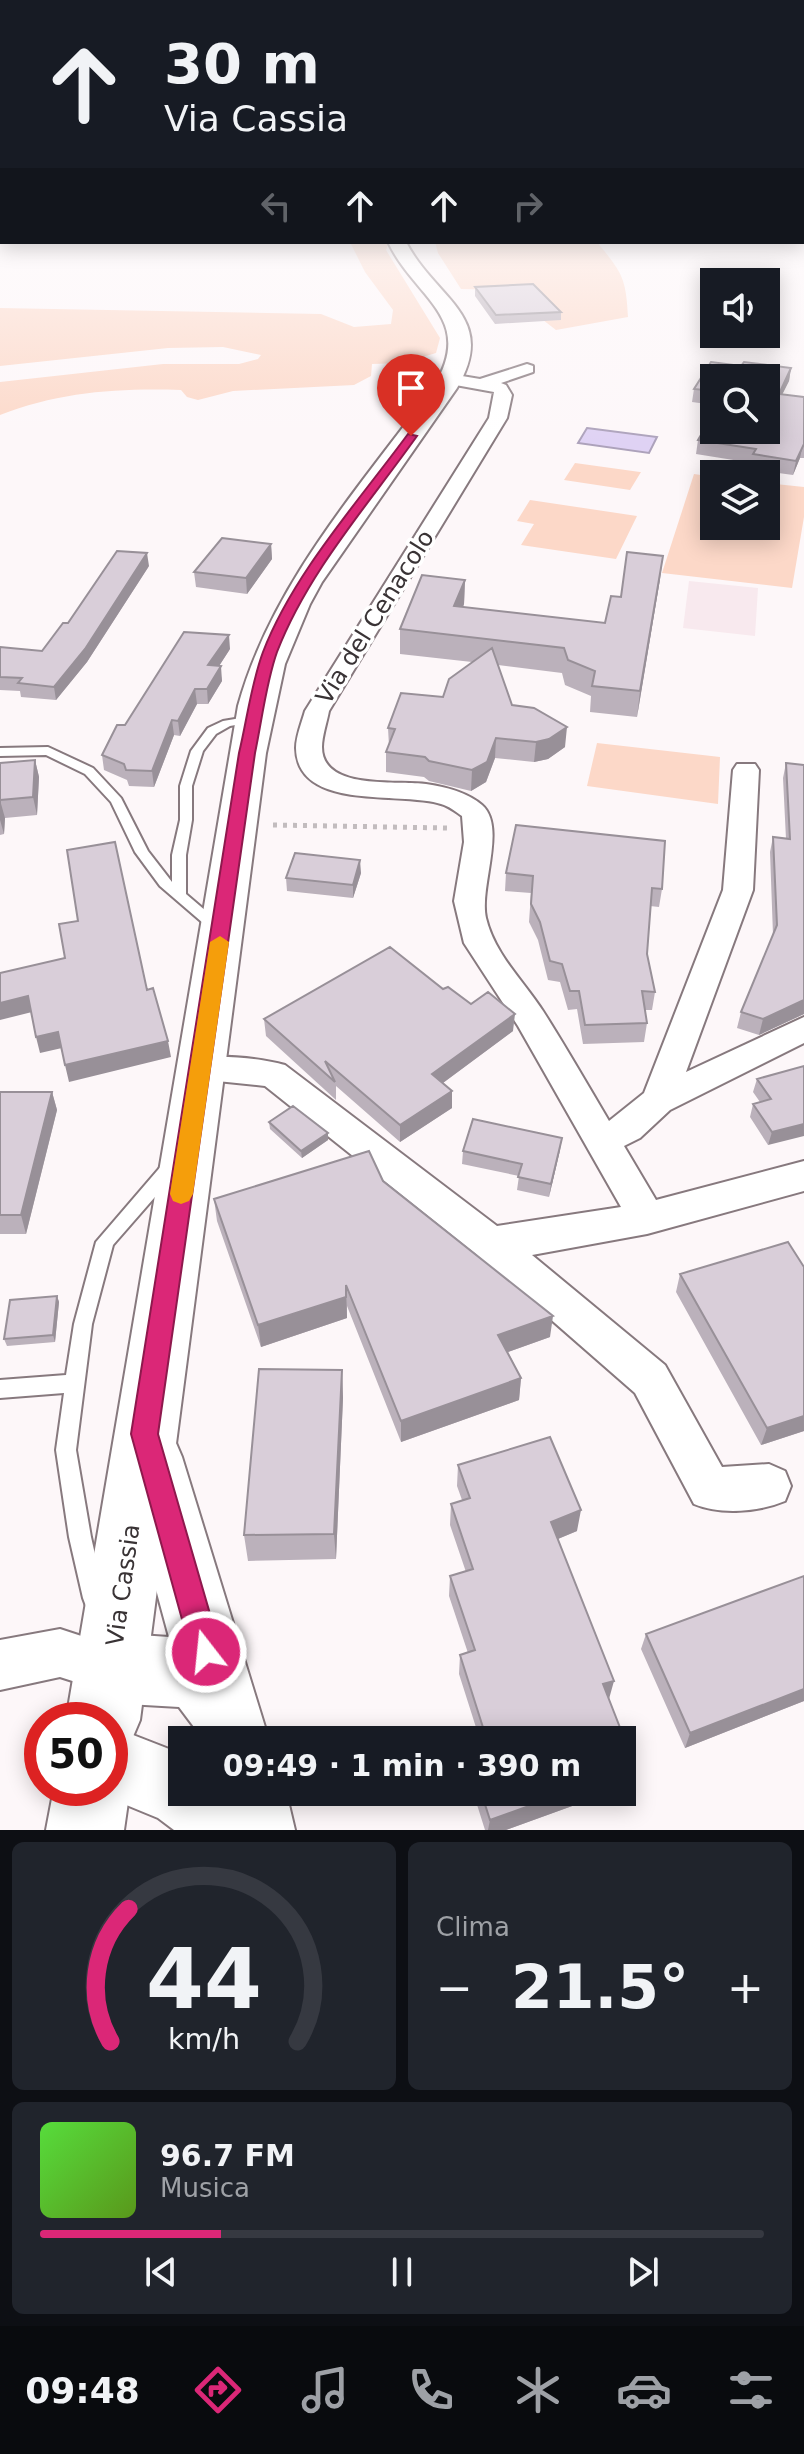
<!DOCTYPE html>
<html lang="it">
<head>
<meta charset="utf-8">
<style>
  :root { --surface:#171b24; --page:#20242c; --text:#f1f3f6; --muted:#9ea1a6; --line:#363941; --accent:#db2777 }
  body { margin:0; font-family:"DejaVu Sans",sans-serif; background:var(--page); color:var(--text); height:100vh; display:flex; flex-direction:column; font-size:30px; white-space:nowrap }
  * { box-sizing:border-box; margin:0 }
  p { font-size:26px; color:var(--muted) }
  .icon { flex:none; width:44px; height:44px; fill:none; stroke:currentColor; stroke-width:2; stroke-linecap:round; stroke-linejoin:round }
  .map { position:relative; height:1830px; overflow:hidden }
  .side { display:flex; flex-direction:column; gap:12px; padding:12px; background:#0d0f14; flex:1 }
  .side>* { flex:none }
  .guide { position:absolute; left:0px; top:0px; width:804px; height:244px; box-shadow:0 4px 20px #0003; background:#171b24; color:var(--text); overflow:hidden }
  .controls { position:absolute; left:700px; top:268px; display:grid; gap:16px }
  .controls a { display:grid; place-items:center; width:80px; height:80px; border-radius:0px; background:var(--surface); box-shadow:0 4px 20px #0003; font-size:40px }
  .speed { position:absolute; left:24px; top:1702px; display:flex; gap:16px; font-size:40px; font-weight:700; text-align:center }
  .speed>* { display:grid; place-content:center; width:104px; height:104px; border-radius:50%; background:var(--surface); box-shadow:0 4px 20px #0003; line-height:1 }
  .speed .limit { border:12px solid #d22; background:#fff; color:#111 }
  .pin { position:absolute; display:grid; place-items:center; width:68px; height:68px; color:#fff; margin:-82px -34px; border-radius:50% 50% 50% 0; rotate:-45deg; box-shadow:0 0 8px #0007 }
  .pin .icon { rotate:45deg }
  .me { position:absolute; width:88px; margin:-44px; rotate:344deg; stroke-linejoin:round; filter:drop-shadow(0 0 6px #0008) }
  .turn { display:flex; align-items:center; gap:28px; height:168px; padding:0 32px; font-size:36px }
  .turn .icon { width:104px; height:104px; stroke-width:2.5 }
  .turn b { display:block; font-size:56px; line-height:68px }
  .lanes { display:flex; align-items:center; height:76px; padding:0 32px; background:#0003; justify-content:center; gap:40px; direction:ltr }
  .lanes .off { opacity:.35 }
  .big { font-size:60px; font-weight:800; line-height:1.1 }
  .side .card { flex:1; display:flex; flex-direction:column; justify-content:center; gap:12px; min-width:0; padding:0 28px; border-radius:12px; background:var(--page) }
  .side .dial { align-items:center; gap:0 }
  .dial svg { height:208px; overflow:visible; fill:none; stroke:var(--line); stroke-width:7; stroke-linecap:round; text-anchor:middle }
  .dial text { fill:var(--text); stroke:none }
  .song { display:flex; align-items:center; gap:24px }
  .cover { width:96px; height:96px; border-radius:12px; background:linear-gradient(135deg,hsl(110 70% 55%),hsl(90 70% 35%)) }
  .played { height:8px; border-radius:4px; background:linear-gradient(90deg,var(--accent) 25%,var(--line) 25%) }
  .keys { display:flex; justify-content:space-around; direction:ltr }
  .heat { display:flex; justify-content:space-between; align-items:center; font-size:44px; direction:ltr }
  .side .tiles { flex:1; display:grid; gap:12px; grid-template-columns:1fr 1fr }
  .card:last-child { grid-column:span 2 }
  .trip { position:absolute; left:168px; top:1726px; width:468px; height:80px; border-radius:0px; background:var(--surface); box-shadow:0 4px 20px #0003; font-weight:800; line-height:80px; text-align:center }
  .tab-bar { display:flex; height:128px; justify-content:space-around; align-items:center; background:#090b0e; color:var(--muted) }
  .tab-bar .icon { width:56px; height:56px }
  .tab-bar .active { color:var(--accent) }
  .tab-bar b { font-size:36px; color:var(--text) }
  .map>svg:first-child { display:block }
  .built { fill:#f8e9ee }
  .green { fill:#fcd8c8 }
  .water { fill:#dfd2f4; stroke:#ada2bb; stroke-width:2 }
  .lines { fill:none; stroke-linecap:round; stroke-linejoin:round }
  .lane-casing { stroke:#87797e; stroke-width:4 }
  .street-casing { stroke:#87797e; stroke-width:4 }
  .secondary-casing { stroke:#87797e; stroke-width:4 }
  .primary-casing { stroke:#87797e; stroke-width:4 }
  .path { stroke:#c2bcbe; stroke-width:5; stroke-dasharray:4 6; stroke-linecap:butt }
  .lane { fill:#fff; fill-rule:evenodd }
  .street { fill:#fff; fill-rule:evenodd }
  .secondary { fill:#fff; fill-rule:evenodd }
  .primary { fill:#fff; fill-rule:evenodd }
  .wall { fill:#bbb1bb }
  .shaded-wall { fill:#989098 }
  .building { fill:#d9ced9; stroke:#989098; stroke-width:2 }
  .route { fill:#db2777; stroke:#8e194d; stroke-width:2 }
  .slow { fill:#f59e0b }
  .labels { text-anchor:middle; stroke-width:7; stroke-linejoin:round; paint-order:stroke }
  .street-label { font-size:24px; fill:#393335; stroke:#fff }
</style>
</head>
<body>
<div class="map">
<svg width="804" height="1830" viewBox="0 0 804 1830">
  <rect width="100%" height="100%" fill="#fdf7f9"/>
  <!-- built -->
  <path class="built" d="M689,581L758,588L755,636L683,628Z"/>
  <!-- green -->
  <path class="green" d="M350,242H389L386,250L440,338L436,353L402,363L372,364L371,376L354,385L233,391L198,400L187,397L181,390C118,388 59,392 0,415V382L163,364H239L258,359L261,355L223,347L168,348L0,366V308L321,314L354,327L391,324L393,310L365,272Z
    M435,242H597C622,273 626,277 628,317L556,330L504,290L461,289L438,253Z
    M575,463L640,472H641L630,490L564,480Z
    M694,474L714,477V526H766V483L804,487V517L792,588L662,573Z
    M530,500L637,516L616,559L521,545L534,524L517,521Z
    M597,743L720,757L718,804L587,786Z"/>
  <!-- water -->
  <path class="water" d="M587,428L657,437L649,453L578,443Z"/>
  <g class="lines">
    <!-- lane casing -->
    <g class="lane-casing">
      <path id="lane" d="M253,716L257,717V721L230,726L216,734L203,751L192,786V820L186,855V894L220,923L222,926L220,929H210L160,886L135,852L111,802L85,774L46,755L0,756V748L48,747L93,768L121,798L148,851L172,882V855L180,820V786L191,751L208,728L223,721Z
        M169,1162L175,1164L178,1169L175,1174L113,1245L92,1324L76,1450L91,1537L105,1598L102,1606L94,1609L86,1606L83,1598L69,1537L56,1450L64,1393L0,1398V1380L66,1375L74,1324L96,1242L163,1164Z"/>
    </g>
    <!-- street casing -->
    <g class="street-casing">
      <path id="street" d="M527,364L533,366V372L501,383L506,385L512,395L507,418L329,711C327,722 322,736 322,747C322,791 397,780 426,784C446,787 467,792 482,805C507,827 479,887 486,918C495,955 523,980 543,1011C566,1047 587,1084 609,1121L644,1093L723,890L733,770L737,764H755L759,770L753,890L686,1072L804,1017V1043L670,1110L640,1138L624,1146L656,1200L804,1161V1191L647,1234L532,1255L665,1365L722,1467L769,1464L785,1471L791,1486L785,1501C759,1512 720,1515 694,1504L635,1393L476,1254L265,1086L188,1078L183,1069L188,1060C212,1053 261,1058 285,1065L497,1226L621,1207L518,1026L464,943L454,901L464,842L462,816C456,812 449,806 441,804C401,791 297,812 296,748C296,736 302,722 305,711L489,418L494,392L450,384L442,379L450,374L480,379Z
        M60,1629L127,1651L135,1668L127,1685L110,1693L60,1677L0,1690V1640Z"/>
    </g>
    <!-- secondary casing -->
    <g class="secondary-casing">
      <path id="secondary" d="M802,187H804V195H802Z
        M151,1427L173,1436L182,1457L269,1740H197L194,1727L179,1707L110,1703L86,1692L75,1668L86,1644L110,1633L169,1637L120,1457L129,1436Z
        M110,1726L182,1754V1792H286L295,1830H174L158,1818L85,1788H110Z"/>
    </g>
    <!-- primary casing -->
    <g class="primary-casing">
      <path id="primary" d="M388,242H406C436,300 499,316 457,388L322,582L310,604L285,664L266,753L140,1720L129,1746L110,1754V1720H66L238,706C272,583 360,487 434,386C476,317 415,299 388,242Z
        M110,1757L119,1761L130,1788L124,1830H46L54,1788H110Z"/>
    </g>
    <!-- path -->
    <path class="path" d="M273,825L447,828"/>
    <!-- lane -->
    <use href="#lane" class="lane"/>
    <!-- street -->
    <use href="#street" class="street"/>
    <!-- secondary -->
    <use href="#secondary" class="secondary"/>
    <!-- primary -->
    <use href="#primary" class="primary"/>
  </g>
  <!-- wall -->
  <path class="wall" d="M475,287L561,312V320L495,324L475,296Z
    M711,362L741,366L744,362L791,368L789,381L782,394L804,397V458H800L793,475L750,469L752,463L696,454L698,440L714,413V430H766V378H714V405L692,402L694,389Z
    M271,544L272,559L247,594L196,587L194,572Z
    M149,566L87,662L56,700L21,697L20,691L0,690V647L42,651L68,623Z
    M660,579L637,717L590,712L591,696L565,685L562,673L498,665L512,705L565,747L548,759L534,762L495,758L486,782L471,791L429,781L424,777L386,772V752L389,746L388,728L443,697L472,662L400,654V629L465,580L464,604L463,607L605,623L621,597Z
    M230,649L219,666L222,681L208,704H197L180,736L174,735L154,787L129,786L127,780L104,770L102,755L125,725Z
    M35,760L39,777L37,815L5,818L4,834L0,835V763Z
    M786,763L804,1014L759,1035L737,1028L741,1012L773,935L770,852L773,837L786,839L783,778Z
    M361,873L353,898L287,891L286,878Z
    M506,873L662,889L659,907L650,906L647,954L655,992L652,1010H645L647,1023L644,1042L583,1044L577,1009L568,1010L560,982L548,980L538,940L529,922L531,893L505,891Z
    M443,989L513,1031L443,1083L452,1091V1108L400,1142L336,1086V1100L266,1036L264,1019Z
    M804,1066L768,1145L750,1117L753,1104L760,1102L753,1092L757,1079Z
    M0,1092H52L57,1110L26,1234H0Z
    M269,1122L328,1140L302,1158L270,1129Z
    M560,1150L549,1197L517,1190L519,1176L462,1164L463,1151Z
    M383,1181L550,1337L508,1352L521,1378L519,1400L401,1442L347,1306V1318L261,1347L217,1221L214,1199Z
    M804,1267V1431L761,1445L676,1292L680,1274Z
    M57,1296L59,1302L55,1342L7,1346L4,1339Z
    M342,1370L343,1398L336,1559L248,1561L244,1535Z
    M458,1465L577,1531L558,1539L622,1740H480L459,1674L460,1655L468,1653L449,1596L450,1576L466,1572L450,1525L451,1504L462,1500L457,1486Z
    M804,1576V1701L685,1748L641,1649L646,1634Z
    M473,1792H599L597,1797L506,1830H485Z"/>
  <!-- shaded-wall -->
  <path class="shaded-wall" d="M791,368L789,381L776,407L779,394Z
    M803,444L800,458L793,475L796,461Z
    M271,544L272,559L247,594L246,578Z
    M147,553L149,566L87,662L56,700L54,687Z
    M663,556L660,579L637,717L640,691Z
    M465,580L464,604L454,630V606Z
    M229,635L230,649L210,680L208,665Z
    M221,666L222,681L208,704L207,689Z
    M195,689L197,704L180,736L178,721Z
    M172,720L174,735L154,787L152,771Z
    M567,727L565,747L548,759L534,762L536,742Z
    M496,738L495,758L486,782L471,791L472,770Z
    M35,760L39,777L37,815L33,797Z
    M0,800L5,818L4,834L0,820Z
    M360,860L361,873L353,898V885Z
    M28,996L32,1012L0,1020V1003Z
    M804,1000V1014L759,1035L763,1019Z
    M515,1014L513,1031L432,1091V1074Z
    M58,1032L62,1048L40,1053L36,1037Z
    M168,1041L171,1057L69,1082L65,1065Z
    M452,1091V1108L400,1142V1125Z
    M52,1092L57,1110L26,1234L21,1215Z
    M804,1124V1136L768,1145L772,1132Z
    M328,1133V1140L302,1158L301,1151Z
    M562,1138L560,1150L549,1197L551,1184Z
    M346,1285L347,1318L261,1347L258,1325Z
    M57,1296L59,1302L55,1342L53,1335Z
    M553,1316L550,1337L497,1356L498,1335Z
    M342,1370L343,1398L336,1559L334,1534Z
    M521,1378L519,1400L401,1442V1421Z
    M804,1416V1431L761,1445L767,1428Z
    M581,1510L577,1531L548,1543L551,1522Z
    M614,1681L609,1699L603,1684Z
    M804,1689V1701L685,1748L690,1733Z
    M626,1743L622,1757V1745Z
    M568,1792H599L597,1797L506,1830H488L490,1820Z"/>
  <!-- building -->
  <path class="building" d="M533,284L561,312L496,315L475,287Z
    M711,362L741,366L744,362L791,368L779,394L804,397V444L796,461L753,454L756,449L698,440L714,413V430H766V378H714V391L694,389Z
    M222,538L271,544L246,578L194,572Z
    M117,551L147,553L85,649L54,687L18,683L22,678L0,677V647L42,651L63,623H68Z
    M627,552L663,556L640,691L592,686L595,671L568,660L564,648L400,629L422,575L465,580L454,606L605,623L611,596L621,597Z
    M184,632L229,635L208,665L221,666L207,689H195L178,721L172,720L152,771L126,770L124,764L102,755L117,725H125Z
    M492,648L512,705L534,708L567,727L549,739L536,742L496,738L487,762L472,770L429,761L425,757L386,752L395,729L388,728L401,693L443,697L449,679Z
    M35,760L33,797L0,800V806V763Z
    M786,763L804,765V1000L763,1019L741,1012L777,925L773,837L790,839Z
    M516,825L665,841L662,889L652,888L647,954L655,992L642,991L647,1023L585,1025L579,991H570L562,964L550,961L540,922L531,904L533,876L506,873Z
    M115,842L147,990L153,988L168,1041L65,1065L58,1032L36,1037L28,996L0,1003V973L65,958L59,924L78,921L67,850Z
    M295,853L360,860L353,885L286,878Z
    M390,947L443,989L448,987L471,1004L488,992L515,1014L432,1074L452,1091L400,1125L325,1061L335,1082L264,1019Z
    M804,1066V1124L772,1132L753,1104L771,1099L757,1079Z
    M0,1092H52L21,1215H0Z
    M293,1106L328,1133L301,1151L269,1122Z
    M473,1119L562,1138L551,1184L518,1177L522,1164L463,1151Z
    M369,1151L383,1181L553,1316L498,1335L521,1378L401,1421L346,1285V1297L258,1325L214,1199Z
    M788,1242L804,1267V1416L767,1428L680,1274Z
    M57,1296L53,1335L4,1339L10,1300Z
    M259,1369L342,1370L334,1534L244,1535Z
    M550,1437L581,1510L551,1522L614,1681L603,1684L626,1743L622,1745V1740H487L460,1655L475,1650L450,1576L473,1569L451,1504L470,1498L458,1465Z
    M804,1576V1689L690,1733L646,1634Z
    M481,1792H568L490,1820Z"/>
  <!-- sky -->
  <linearGradient id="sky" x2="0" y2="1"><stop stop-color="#a4c0ed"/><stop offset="0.42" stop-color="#fefbfc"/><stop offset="1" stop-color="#fefbfc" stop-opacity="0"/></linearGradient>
  <rect width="804" height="443" fill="url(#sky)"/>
  <!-- route -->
  <path class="route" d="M408,434L417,436C368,505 308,572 277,652C266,683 262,720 255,753L158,1434L221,1652L216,1663L206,1667L195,1663L191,1652L131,1434L239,753C247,720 251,684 263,652C293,574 358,502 408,434Z"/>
  <!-- slow -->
  <path class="slow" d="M220,936L229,942L193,1194L189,1201L181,1204L173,1201L170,1194L210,942Z"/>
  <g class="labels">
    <!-- street labels -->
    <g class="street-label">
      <text transform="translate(375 617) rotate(-58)" y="8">Via del Cenacolo</text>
      <text transform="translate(123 1585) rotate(-82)" y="8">Via Cassia</text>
    </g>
  </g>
</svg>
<div class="controls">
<a><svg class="icon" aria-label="sound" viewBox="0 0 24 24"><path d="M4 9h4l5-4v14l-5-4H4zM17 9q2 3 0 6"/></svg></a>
<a><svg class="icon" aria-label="search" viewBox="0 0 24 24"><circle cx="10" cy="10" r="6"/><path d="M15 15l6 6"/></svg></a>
<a><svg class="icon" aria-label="layers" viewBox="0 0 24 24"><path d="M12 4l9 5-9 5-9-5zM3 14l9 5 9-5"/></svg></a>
</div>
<div class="speed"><div class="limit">50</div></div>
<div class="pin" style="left:411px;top:436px;background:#d93025"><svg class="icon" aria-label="arrive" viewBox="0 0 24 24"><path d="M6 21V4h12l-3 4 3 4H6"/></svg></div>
<svg class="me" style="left:206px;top:1652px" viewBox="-20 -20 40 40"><circle r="17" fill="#db2777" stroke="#fff" stroke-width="3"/><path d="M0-11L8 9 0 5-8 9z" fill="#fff"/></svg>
<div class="trip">09:49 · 1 min · 390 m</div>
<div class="guide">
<div class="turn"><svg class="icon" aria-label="ahead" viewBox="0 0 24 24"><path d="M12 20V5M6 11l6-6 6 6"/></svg><div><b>30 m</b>Via Cassia</div></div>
<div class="lanes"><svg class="icon off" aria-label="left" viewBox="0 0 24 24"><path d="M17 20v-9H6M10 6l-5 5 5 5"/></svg><svg class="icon" aria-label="ahead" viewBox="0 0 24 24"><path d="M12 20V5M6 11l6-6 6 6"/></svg><svg class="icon" aria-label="ahead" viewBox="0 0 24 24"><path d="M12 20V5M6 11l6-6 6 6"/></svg><svg class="icon off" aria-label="right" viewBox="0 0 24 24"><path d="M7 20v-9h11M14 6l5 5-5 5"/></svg></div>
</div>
</div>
<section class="side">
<div class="tiles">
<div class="card dial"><svg viewBox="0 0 100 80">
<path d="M14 69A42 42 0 1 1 86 69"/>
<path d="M14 69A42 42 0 0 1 21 18" stroke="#db2777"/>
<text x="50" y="56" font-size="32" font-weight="700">44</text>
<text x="50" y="72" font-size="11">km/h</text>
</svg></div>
<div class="card"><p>Clima</p>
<div class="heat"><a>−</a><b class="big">21.5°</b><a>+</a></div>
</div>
<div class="card">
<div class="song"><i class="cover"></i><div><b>96.7 FM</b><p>Musica</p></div></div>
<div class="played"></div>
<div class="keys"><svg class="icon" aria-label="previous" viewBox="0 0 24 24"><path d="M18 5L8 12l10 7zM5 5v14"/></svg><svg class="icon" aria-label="pause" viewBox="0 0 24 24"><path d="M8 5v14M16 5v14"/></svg><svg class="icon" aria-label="next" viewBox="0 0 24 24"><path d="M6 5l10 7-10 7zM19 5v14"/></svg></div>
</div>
</div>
</section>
<nav class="tab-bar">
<b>09:48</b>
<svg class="icon active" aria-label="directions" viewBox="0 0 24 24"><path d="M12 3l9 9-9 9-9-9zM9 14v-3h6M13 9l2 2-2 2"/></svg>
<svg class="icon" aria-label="music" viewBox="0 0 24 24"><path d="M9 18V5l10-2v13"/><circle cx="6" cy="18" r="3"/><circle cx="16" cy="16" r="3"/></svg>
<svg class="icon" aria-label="phone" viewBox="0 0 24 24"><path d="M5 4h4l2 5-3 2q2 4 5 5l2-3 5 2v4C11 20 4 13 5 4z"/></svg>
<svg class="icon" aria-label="climate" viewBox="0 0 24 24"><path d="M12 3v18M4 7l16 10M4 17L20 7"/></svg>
<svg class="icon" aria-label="car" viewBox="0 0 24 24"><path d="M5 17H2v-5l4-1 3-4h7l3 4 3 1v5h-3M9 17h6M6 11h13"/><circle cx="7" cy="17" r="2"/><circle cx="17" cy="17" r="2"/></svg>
<svg class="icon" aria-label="filters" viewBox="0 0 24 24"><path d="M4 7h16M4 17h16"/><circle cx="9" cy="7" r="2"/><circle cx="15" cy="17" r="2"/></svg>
</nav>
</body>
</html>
